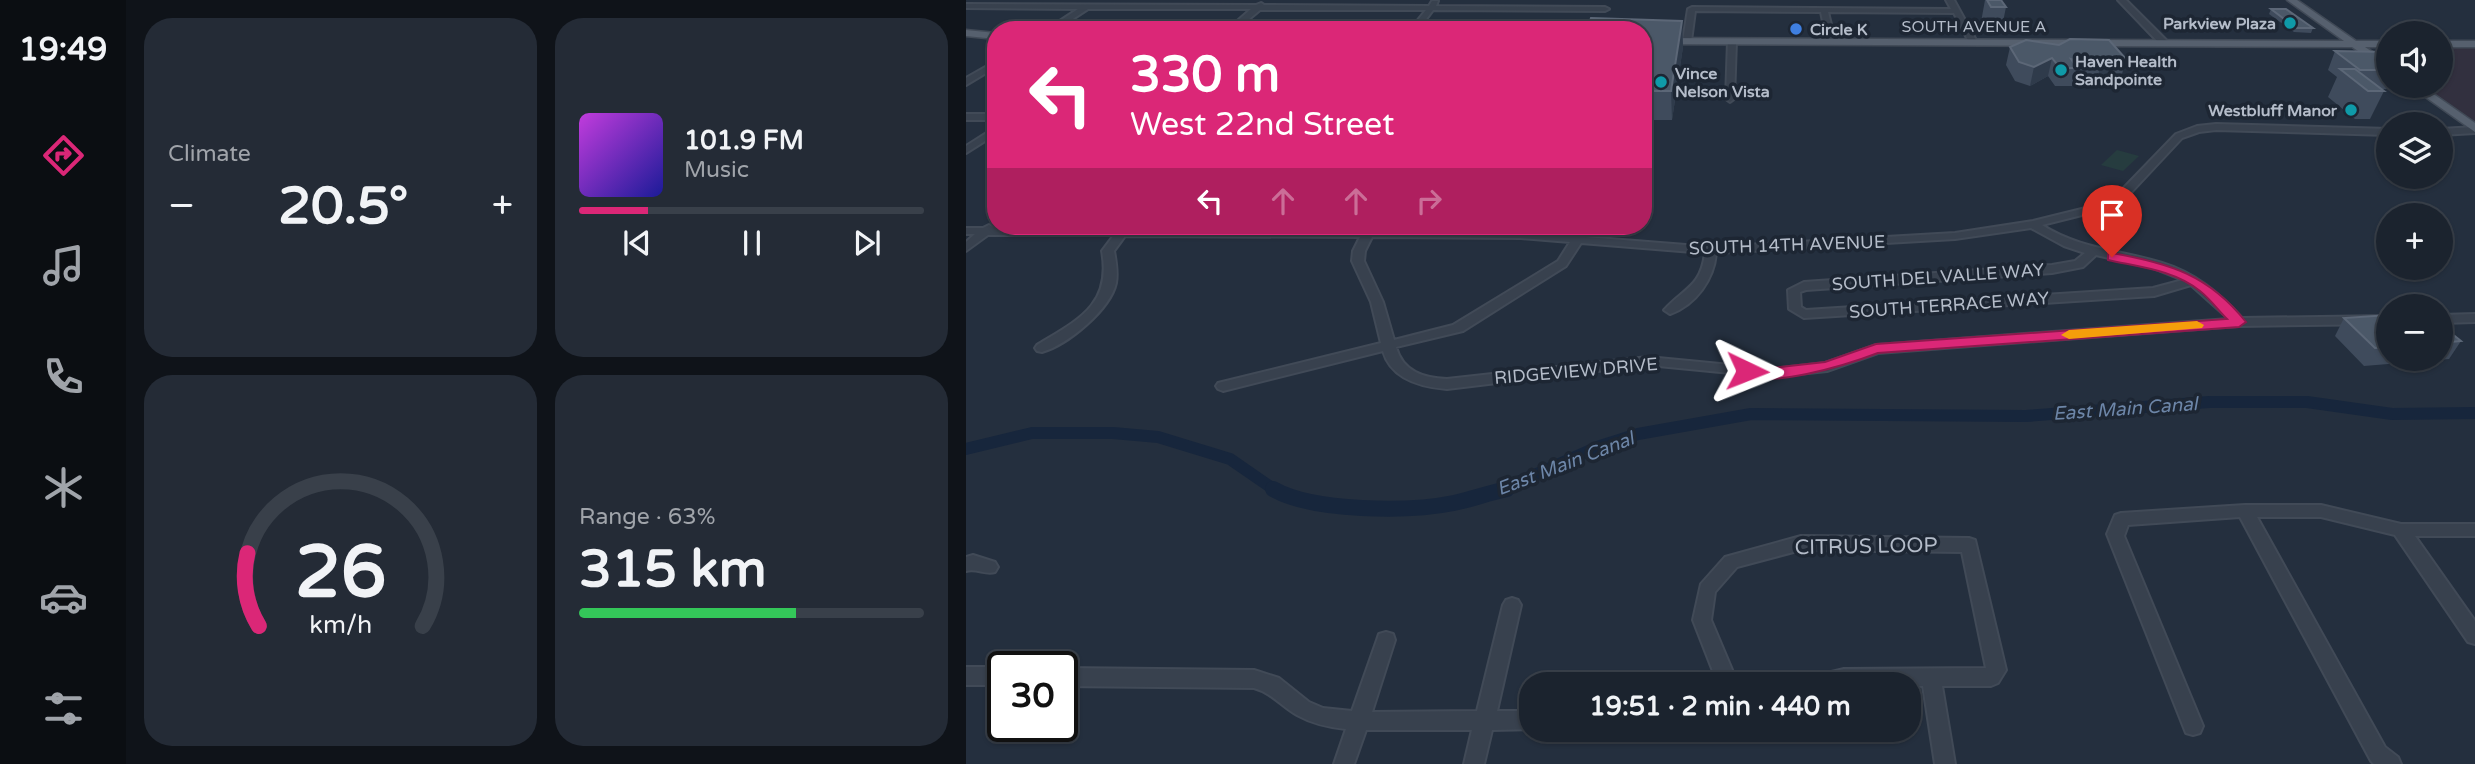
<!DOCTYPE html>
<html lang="en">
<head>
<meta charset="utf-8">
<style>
  :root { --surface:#1b232e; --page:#242b36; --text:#f1f3f6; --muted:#a0a4aa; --line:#39404a; --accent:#db2777 }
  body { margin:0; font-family:"Varela Round",sans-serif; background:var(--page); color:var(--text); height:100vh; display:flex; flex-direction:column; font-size:26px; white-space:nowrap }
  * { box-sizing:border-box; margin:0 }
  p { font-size:23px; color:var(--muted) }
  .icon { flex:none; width:38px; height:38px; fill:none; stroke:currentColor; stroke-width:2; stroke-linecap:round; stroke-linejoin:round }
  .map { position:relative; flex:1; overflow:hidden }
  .side { display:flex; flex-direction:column; gap:18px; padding:18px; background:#0f1319; width:840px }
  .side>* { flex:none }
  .hud { position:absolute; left:21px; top:21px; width:665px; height:214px; border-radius:28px; box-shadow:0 2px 5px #0004,0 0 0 2px var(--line); background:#db2777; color:#fff; overflow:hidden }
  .tools { position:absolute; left:1410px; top:21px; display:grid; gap:14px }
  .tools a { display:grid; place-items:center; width:77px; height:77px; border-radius:50%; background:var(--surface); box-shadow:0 2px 5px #0004,0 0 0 2px var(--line); font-size:35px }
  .speed { position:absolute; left:21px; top:651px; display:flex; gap:14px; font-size:35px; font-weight:700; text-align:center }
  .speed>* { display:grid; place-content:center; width:91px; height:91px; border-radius:50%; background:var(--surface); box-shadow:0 2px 5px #0004,0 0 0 2px var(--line); line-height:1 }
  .speed .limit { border:4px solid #111; border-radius:10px; background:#fff; color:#111 }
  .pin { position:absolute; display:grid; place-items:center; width:60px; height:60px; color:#fff; margin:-72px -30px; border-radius:50% 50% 50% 0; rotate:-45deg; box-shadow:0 0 7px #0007 }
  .pin .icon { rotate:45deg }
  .me { position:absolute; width:77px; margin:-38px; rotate:92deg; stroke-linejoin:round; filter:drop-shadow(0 0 5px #0008) }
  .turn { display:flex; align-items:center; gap:24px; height:147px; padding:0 28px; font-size:32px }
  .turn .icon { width:91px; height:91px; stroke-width:2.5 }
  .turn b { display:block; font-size:49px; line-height:60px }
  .lanes { display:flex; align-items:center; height:66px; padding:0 28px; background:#0003; justify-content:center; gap:35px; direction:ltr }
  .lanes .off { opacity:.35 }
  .big { font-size:52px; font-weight:700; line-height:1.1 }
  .side .card { flex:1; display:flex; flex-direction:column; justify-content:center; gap:10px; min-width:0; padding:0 24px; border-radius:28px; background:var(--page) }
  .side .dial { align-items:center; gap:0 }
  .dial svg { height:182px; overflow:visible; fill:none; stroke:var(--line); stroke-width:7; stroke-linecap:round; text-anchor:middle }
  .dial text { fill:var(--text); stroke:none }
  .song { display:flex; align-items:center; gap:21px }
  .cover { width:84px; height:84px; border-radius:10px; background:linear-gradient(135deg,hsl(290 70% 55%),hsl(240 70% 35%)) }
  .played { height:7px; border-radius:4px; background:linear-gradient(90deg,var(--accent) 20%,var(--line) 20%) }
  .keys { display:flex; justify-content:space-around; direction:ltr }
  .heat { display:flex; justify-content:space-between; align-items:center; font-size:38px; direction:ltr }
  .charge { height:10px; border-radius:5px; background:linear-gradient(90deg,#34c759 63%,var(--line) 0) }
  .side .tiles { flex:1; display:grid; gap:18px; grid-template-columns:repeat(2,1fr) }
  .trip { position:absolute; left:553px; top:672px; width:402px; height:70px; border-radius:28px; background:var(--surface); box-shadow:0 2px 5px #0004,0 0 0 2px var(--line); font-weight:700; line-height:70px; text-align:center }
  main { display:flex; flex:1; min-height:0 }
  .dock { display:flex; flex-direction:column; width:126px; justify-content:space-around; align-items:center; background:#0b0e12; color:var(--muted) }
  .dock .icon { width:49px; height:49px }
  .dock .current { color:var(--accent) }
  .dock b { font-size:32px; color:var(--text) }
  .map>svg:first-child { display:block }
  .medical { fill:#32303f }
  .green { fill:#263c3f }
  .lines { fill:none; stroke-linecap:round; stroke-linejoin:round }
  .canal-far1 { stroke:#17263c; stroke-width:12 }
  .canal { stroke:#17263c; stroke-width:16 }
  .minor-casing { stroke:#414a57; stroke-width:4 }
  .major-casing { stroke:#414a57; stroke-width:3 }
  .minor { fill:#38414e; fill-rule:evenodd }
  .major { fill:#56606e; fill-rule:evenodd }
  .wall { fill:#3f4b5c }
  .shaded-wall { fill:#2f3b4b }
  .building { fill:#4b5868; stroke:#5c6777; stroke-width:2 }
  .route { fill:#db2777; stroke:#8e194d; stroke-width:2 }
  .slow { fill:#f59e0b }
  .culture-dot { fill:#0f9aa8; stroke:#1d2633; stroke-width:2.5 }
  .shop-dot { fill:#3f7fe0; stroke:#1d2633; stroke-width:2.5 }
  .labels { text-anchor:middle; stroke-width:7; stroke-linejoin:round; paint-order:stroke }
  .far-poi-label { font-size:16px; font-weight:bold; fill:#b4bcc9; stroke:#1d2633; text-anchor:start }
  .far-street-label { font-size:16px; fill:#b4bcc9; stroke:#1d2633 }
  .street-label { font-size:18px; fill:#b4bcc9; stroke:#1d2633 }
  .water-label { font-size:19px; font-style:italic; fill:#6d86a8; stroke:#1d2633 }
  .near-street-label { font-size:21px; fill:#b4bcc9; stroke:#1d2633 }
</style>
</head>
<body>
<main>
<nav class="dock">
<b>19:49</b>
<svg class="icon current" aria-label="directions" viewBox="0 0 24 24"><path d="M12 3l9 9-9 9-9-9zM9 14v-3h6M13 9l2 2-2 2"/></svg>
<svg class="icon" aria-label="music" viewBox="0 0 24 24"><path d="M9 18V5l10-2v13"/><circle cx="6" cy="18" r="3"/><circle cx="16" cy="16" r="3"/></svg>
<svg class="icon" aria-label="phone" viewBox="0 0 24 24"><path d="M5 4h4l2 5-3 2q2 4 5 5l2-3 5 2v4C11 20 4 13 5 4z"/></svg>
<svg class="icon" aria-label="climate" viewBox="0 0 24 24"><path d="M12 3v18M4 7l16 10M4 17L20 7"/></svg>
<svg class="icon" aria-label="car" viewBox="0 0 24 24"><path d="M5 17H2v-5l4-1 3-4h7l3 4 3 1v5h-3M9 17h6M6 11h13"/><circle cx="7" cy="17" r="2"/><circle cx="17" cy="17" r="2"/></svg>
<svg class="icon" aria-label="filters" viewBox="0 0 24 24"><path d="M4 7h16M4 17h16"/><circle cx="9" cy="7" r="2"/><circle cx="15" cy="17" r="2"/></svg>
</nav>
<section class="side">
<div class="tiles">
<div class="card"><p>Climate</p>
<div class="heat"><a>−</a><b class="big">20.5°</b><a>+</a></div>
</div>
<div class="card">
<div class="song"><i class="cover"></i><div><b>101.9 FM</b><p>Music</p></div></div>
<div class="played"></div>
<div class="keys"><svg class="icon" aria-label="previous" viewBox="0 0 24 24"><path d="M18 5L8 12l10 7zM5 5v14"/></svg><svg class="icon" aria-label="pause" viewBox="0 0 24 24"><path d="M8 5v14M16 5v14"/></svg><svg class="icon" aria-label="next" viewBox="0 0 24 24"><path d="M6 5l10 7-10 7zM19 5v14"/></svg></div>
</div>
<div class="card dial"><svg viewBox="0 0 100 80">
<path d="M14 69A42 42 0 1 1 86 69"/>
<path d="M14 69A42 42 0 0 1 9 37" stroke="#db2777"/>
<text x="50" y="56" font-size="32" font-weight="700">26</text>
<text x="50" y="72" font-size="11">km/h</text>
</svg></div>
<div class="card"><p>Range · 63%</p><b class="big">315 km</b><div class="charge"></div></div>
</div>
</section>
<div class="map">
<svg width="1509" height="764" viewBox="0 0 1509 764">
  <rect width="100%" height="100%" fill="#242f3e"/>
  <!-- medical -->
  <path class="medical" d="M1475,44H1509V127L1449,86H1475Z"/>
  <!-- green -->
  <path class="green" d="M1151,150L1173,156L1157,171L1135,165Z"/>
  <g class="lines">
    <!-- canal-far1 -->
    <path class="canal-far1" d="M0,449L66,433H147L192,437L264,459L309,490
      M534,490L634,446L672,434L785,414L1060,416L1243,402H1341L1426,414L1509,413"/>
    <!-- canal -->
    <path class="canal" d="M307,489C347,512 443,512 488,503C506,499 523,493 541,489"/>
    <!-- minor casing -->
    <g class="minor-casing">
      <path id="minor" d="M980,0H988L1011,42L1010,44H1004L988,13L862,12L869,41L865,43L861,41L855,12L729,11L725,41L721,43L717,41L722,9L726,7L985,9Z
        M1152,0H1160L1201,41V45H1195Z
        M466,1H472L470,6L639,7L643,9L639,11L467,10L452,30H444L460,10H294L270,30H261L285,9H122L90,30H80L112,9L0,8V4L290,5L295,3L298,5L463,6Z
        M766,39L770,41L768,99L764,102L760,99L762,41Z
        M30,61V67L0,85V78Z
        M0,114H30V120H0Z
        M1250,124L1423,129V135L1250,130L1233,132L1216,138L1158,200L1144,208L1076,225C1113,249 1155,250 1196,263C1229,273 1253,293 1276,318L1423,316V324L1273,326L912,353L861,371L806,377L682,365L481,389C455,387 425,379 417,351L257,391L252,389L250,386L252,383L415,343L405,302L386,261L387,251L394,237L159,236L148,251C150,262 152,272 150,283C144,310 101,345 76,352L71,351L69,348L71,345C112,320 146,305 136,251L148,235H22L0,251V242L9,234H0V228H17L23,225L28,228L152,229L158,226L163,229L398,230L400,226H410L409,231L555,232L608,236L615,226H625L619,237L745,247L989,233L1067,221L1136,204L1150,196L1210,134L1231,126ZM1065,228L1098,246L1119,253L1109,261L1086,265L838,282L822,290L823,309L838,318L1188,296L1225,285L1263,319L910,345L859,363L806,369L682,357L481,379C458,378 437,372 430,347L497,331L600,266L615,243L739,253C735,287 718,288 698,310L704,314C730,305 748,279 750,253L989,239ZM406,237L555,238L604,242L592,261L487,325L428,340L417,302L398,261L399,251ZM1130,255L1187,268L1217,280L1187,288L840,310L835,307L834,292L840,290L1086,273L1117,267Z
        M30,127V134L0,153V146Z
        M1509,127V133L1475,135V129Z
        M1509,314V322L1475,323V315Z
        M1279,505H1355L1435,524H1509V536H1449L1509,621V644L1502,642L1429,535L1355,517H1291L1419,747L1432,757L1435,764H1408L1405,761L1274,517L1162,525L1158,536L1237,726L1234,733L1227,735L1220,733L1141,534L1149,515L1155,513Z
        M835,536L1003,538L1009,540L1040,670L1032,683L1025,686H976L989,764H969L957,686L837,684L840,678L878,669L1020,668L996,552L835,550L771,567L749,592L745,620L772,684H752L727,620L735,584L759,557Z
        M7,555L29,562L32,567L29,572C19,575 11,568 0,571V557Z
        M546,598L552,600L555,605L531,711H565V729L526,730L518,764H498L506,730H400L388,764H368L380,729C362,727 347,724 331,715C315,706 306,693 288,688L96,686V668L288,670L313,678L343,702L357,708L386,711L411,640L413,634L420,632L427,634L429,640L406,712L511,711L537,605L540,600Z
        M0,667H37V685H0Z"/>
    </g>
    <!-- major casing -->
    <g class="major-casing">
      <path id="major" d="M1321,0H1331L1390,41H1423V47H1399L1423,63V71L1386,47L677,44V38L1378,41Z
        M0,30L30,33V39L0,36Z
        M1475,41H1509V47H1475Z
        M1444,86H1456L1509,123V132Z"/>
    </g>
    <!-- minor -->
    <use href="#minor" class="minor"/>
    <!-- major -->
    <use href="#major" class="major"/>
  </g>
  <!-- wall -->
  <path class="wall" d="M1019,0H1035L1040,7L1035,32H1020L1015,22Z
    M1305,9L1347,28L1345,33L1328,32L1303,14Z
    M716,21L717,47L706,120H677V30Z
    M1093,45L1160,59L1155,78H1145L1129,86L1108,80L1106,86H1089L1082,76L1064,86L1049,81L1040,65L1044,47Z
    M1369,51L1423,54V86H1439L1437,89H1415L1418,91L1404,119H1389L1362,97L1371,77L1362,70Z
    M1423,315V359H1475V325L1495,341L1483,359L1398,366L1369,336L1378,318Z"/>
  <!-- shaded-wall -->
  <path class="shaded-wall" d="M716,21L717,47L706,120L705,91Z
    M1086,58L1082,76L1064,86L1068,67Z
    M1150,59L1145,78L1129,86L1134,68Z"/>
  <!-- building -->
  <path class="building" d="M1021,0H1035L1040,7H1025Z
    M1305,9H1320L1347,28H1330Z
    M625,18L716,21L705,91H677V30H621Z
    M1104,39L1143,40L1160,59H1150L1134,68L1105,59L1111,68H1094L1086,58L1068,67L1053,62L1044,47L1060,40L1093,45Z
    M1369,51L1420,52L1423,54V70H1394Z
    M1374,69H1389L1418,91H1402Z
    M1423,315V347L1409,348L1378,318Z
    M1475,325L1495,341L1475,343Z"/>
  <!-- route -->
  <path class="route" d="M1146,253C1203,263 1243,275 1280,322L1273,327L912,353C886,363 794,393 774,371L781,366L806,368L859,362L910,344L1261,319C1252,310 1244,299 1234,291C1208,270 1173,267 1142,260V254Z"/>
  <!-- slow -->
  <path class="slow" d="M1231,321L1238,325L1236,328L1103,339L1095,335L1103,330Z"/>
  <!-- markers -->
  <g class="culture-dot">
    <circle cx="1324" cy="23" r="7"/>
    <circle cx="1095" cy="70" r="7"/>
    <circle cx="695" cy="82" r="7"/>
    <circle cx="1385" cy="110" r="7"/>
  </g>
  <circle class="shop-dot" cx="830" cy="29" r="7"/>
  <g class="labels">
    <!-- far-poi labels -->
    <g class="far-poi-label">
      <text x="1310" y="29" text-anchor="end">Parkview Plaza</text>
      <text x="844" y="35">Circle K</text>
      <text x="1109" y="67">Haven Health<tspan x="1109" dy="18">Sandpointe</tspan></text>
      <text x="709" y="79">Vince<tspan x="709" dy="18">Nelson Vista</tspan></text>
      <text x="1371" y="116" text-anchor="end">Westbluff Manor</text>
    </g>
    <!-- far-street labels -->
    <g class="far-street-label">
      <text x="1008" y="32">SOUTH AVENUE A</text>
    </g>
    <!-- street labels -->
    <g class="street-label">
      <text transform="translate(821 245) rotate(-2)" y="6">SOUTH 14TH AVENUE</text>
      <text transform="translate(972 277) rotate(-4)" y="6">SOUTH DEL VALLE WAY</text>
      <text transform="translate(983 305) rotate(-4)" y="6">SOUTH TERRACE WAY</text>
      <text transform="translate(610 371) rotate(-5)" y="6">RIDGEVIEW DRIVE</text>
    </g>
    <!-- water labels -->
    <g class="water-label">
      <text transform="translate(1159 408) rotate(-4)" y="7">East Main Canal</text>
      <text transform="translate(599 463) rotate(-21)" y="7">East Main Canal</text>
    </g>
    <!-- near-street labels -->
    <g class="near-street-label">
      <text transform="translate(900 546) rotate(-1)" y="7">CITRUS LOOP</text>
    </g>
  </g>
</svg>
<div class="tools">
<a><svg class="icon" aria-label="sound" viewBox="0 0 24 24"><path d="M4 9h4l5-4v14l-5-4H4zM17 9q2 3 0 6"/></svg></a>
<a><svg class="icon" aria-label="layers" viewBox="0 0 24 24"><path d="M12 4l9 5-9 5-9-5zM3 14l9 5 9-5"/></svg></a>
<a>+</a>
<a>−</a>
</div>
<div class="speed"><div class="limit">30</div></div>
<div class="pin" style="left:1146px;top:257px;background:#d93025"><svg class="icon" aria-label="arrive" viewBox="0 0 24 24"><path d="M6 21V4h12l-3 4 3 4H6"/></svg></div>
<svg class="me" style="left:781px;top:371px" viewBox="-20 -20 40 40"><path d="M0-17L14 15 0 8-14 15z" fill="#db2777" stroke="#fff" stroke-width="4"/></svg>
<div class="trip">19:51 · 2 min · 440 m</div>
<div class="hud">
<div class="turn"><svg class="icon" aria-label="left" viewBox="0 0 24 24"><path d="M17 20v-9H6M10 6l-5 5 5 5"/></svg><div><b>330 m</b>West 22nd Street</div></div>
<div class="lanes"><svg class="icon" aria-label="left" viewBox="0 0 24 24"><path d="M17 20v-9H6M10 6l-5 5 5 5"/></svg><svg class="icon off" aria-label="ahead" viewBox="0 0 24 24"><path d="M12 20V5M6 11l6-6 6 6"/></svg><svg class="icon off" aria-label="ahead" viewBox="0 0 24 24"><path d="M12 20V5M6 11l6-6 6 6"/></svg><svg class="icon off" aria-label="right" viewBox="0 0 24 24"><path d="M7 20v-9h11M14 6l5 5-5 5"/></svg></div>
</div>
</div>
</main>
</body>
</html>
